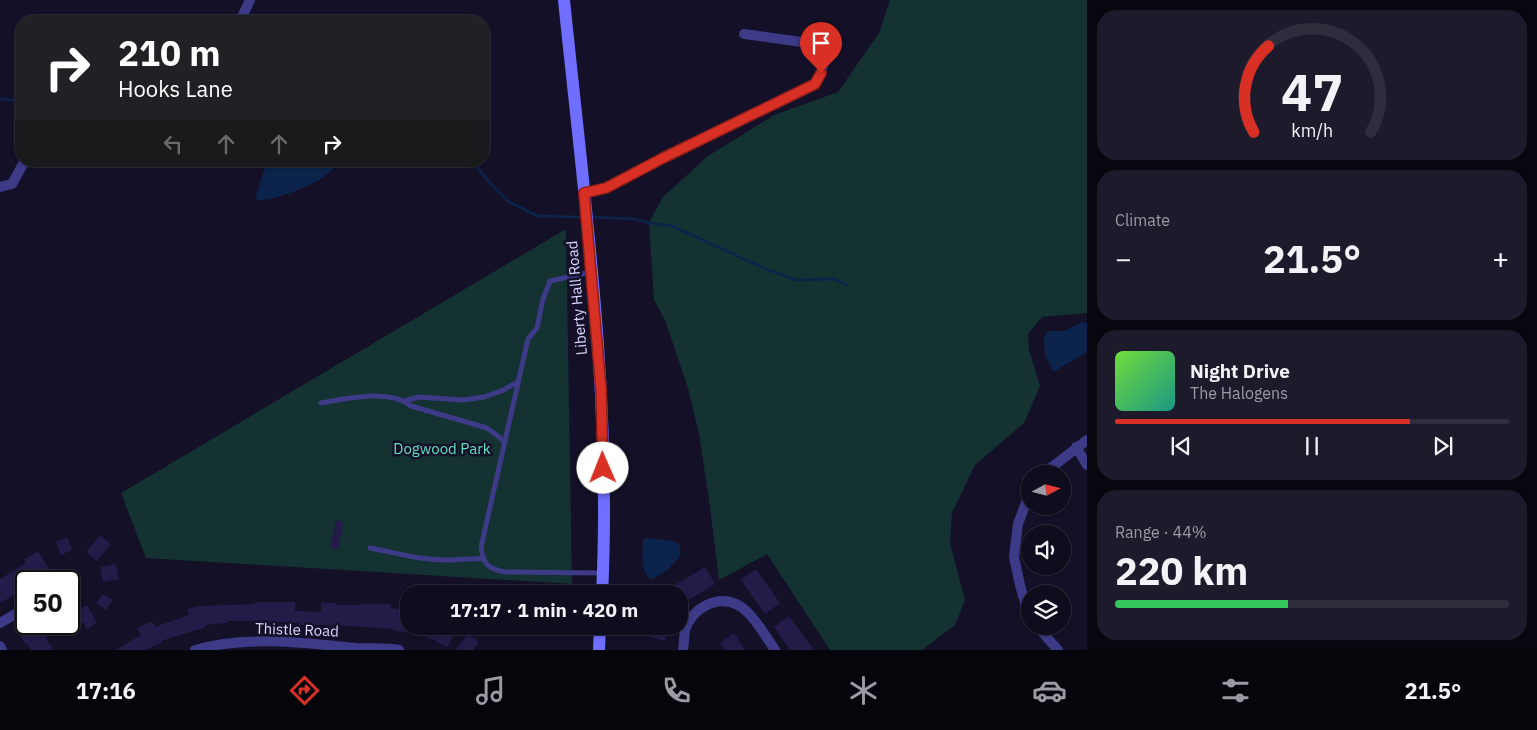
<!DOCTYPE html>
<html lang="en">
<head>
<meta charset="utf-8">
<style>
  :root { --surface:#0f0c1e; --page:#1d1a2b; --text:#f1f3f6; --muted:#9b9ba4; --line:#2f2c3c; --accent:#d93025 }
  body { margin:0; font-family:"IBM Plex Sans",sans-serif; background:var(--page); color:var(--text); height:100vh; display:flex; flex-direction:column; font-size:19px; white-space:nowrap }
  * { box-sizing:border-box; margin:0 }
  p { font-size:16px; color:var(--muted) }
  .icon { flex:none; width:28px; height:28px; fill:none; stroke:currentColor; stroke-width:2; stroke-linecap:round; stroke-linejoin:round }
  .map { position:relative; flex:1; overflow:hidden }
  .panel { display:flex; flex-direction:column; gap:10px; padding:10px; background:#080710; width:450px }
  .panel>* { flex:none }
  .top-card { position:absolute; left:15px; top:15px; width:475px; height:152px; border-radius:20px; box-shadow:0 1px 4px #0004,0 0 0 1px var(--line); background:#202124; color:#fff; overflow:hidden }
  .needle { width:32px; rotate:83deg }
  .tools { position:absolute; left:1021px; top:465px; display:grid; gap:10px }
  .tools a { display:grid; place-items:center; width:50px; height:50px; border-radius:50%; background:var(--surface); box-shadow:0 1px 4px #0004,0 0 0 1px var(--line); font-size:25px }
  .speed { position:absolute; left:15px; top:570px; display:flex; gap:10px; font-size:25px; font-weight:700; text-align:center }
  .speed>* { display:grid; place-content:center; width:65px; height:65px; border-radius:50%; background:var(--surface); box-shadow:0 1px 4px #0004,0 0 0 1px var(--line); line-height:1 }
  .speed .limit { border:2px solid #111; border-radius:8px; background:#fff; color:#111 }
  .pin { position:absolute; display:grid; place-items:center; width:42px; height:42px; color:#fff; margin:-51px -21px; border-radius:50% 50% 50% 0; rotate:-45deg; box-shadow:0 0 5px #0007 }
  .pin .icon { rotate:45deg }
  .me { position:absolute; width:55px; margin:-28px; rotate:359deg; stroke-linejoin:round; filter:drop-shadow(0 0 4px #0008) }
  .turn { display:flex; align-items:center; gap:18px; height:105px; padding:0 20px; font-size:22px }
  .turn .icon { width:65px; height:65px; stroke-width:2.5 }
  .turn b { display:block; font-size:35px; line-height:42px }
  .lanes { display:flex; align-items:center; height:48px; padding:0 20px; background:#0003; justify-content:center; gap:25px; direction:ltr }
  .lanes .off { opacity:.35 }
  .big { font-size:38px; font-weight:800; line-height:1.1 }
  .panel .tile { flex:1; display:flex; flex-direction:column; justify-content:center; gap:8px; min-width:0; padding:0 18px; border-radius:20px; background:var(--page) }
  .panel .dial { align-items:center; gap:0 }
  .dial svg { height:130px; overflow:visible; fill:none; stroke:var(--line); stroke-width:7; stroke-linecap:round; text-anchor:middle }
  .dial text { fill:var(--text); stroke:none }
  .song { display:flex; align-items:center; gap:15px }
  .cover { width:60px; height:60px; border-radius:8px; background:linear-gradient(135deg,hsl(100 70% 55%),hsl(170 70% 35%)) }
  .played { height:5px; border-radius:2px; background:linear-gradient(90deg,var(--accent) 75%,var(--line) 75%) }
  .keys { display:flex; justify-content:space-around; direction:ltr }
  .heat { display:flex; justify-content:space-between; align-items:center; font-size:28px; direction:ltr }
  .charge { height:8px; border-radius:4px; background:linear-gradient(90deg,#34c759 44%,var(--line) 0) }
  .trip { position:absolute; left:400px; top:585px; width:288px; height:50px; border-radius:20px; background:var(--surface); box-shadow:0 1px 4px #0004,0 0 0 1px var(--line); font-weight:800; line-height:50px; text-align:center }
  .dock { display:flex; height:80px; justify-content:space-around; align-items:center; background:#06050c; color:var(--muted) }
  .dock .icon { width:35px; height:35px }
  .dock .on { color:var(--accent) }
  .dock b { font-size:22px; color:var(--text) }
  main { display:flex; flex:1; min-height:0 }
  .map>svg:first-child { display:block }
  .green { fill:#133231 }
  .water { fill:#0c244b }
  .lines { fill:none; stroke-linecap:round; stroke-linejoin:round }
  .stream { stroke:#0c244b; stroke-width:2.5 }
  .building { fill:#241b49 }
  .lane { stroke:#3d3a88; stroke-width:5 }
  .street { stroke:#3d3a88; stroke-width:10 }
  .secondary { stroke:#706eff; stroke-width:12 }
  .route-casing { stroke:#8d1f18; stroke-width:12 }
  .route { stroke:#d93025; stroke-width:9 }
  .labels { text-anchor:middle; stroke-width:5; stroke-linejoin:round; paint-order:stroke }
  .street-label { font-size:15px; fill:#dbd7ff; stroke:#141028 }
  .park-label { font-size:15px; fill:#60e1c0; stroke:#141028 }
</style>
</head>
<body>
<main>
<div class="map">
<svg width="1087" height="650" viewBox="0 0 1087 650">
  <rect width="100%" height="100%" fill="#141028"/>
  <!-- green -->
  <path class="green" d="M890,0H1087V313L1042,317L1028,334L1029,350L1040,386L1024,423L975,465L952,513L950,544L965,600L955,625L922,650H830L767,554L719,580L710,507L699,434L688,388L665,320L654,300L649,223L663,197L708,156L774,115L838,92L879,33Z
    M566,229L572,584L146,558L121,493Z"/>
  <!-- water -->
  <path class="water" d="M267,161H340C335,167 329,173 322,178C310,186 268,204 255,199Z
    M1082,322L1087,323V352L1053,372L1045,354L1044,337L1049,331H1064Z
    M647,538L673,541L679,544L681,554C675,563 662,577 651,579C639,571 643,553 643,540Z"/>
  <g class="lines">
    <!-- stream -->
    <path class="stream" d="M0,99L21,101
      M472,161L490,183L509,202L538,216L582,217
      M592,217L634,219L649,223L672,226L766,269L796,280L835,279L847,285"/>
  </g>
  <!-- building -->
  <path class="building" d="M336,520L344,522L338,549L330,548Z
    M100,535L111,544L97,561L86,552Z
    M67,537L72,550L61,555L56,542Z
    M38,551L49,569L29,581H26V588L0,603V579L26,563L24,559Z
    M116,564L119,579L103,582L100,567Z
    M705,567L715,584L682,604L679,600V594H675L671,587Z
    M756,569L780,603L765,614L741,580Z
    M103,594L113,600L106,610L96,603Z
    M255,602H295V611L321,612V602L336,603V605H360V604H391V608L409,611V626H439L454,633L448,647L436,642L437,641L409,631V633L393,630V629L335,625H299V623L249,621H227V623L205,625L206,627L161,641L162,642L145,650H116L141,635L137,628L152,621L155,627L189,615L187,609L200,606L255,604Z
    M87,605L97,623L87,629L83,622L64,634L58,624H69V614Z
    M789,616L814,650H790L774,627Z
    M32,624H39L53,650H31L27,643L25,644L18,631Z
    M650,626H669L665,641L647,636Z
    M734,633L745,650H725L720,643Z
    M468,634L479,642L473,650H456Z"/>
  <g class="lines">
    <!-- lane -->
    <path class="lane" d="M591,272L550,281L543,299L537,328L528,339L481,547C483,564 488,569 505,572L602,573
      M404,401L419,397L463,400L484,397L501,391L518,382
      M321,403C346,398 389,389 411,406L487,428L499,437L505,443
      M370,548C397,553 424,561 451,560C462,560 472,558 483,559"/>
    <!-- street -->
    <path class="street" d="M240,21L250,0
      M0,187L12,184L23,164L29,161
      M584,193L606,188L663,158L815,84L821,73L826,55L821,47L809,43L744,34
      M1076,447L1087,465
      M1043,474L1087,440
      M1030,492L1018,524L1014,557L1020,585L1027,610L1030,615
      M0,623L26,608
      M1037,626L1058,650
      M0,646L2,650
      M195,650C247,635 304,643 356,648C370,649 385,647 399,650
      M683,650C684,644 684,636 685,630C692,609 716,594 738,605C752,612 766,637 775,650"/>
    <!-- secondary -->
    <path class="secondary" d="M564,0C584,196 612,397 602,594
      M599,650L600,626"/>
  </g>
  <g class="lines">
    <!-- route casing -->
    <g class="route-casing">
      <path id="route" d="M603,468L601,389L584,193L606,188L663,158L815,84L821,73"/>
    </g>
    <!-- route -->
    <use href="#route" class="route"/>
  </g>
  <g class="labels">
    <!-- street labels -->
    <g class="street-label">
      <text transform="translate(577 298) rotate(-95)" y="5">Liberty Hall Road</text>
      <text transform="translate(297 630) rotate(2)" y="5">Thistle Road</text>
    </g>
    <!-- park labels -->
    <g class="park-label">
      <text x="442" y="454">Dogwood Park</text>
    </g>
  </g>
</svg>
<div class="tools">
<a><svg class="needle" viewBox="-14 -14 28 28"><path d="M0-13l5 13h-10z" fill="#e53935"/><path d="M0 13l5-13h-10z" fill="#9b9ba4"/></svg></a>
<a><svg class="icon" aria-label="sound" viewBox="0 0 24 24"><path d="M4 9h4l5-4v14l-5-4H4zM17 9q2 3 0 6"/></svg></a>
<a><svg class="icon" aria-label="layers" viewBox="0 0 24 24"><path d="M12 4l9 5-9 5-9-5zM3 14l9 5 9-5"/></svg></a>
</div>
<div class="speed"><div class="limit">50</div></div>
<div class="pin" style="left:821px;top:73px;background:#d93025"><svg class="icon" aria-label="arrive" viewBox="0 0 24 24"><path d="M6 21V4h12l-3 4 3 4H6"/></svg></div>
<svg class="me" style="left:603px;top:468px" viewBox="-20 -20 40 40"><circle r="19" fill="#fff"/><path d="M0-13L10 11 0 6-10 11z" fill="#d93025"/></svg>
<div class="trip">17:17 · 1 min · 420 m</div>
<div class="top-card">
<div class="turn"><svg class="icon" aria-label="right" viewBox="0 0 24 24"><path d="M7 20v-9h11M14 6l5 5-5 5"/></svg><div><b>210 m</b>Hooks Lane</div></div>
<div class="lanes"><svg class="icon off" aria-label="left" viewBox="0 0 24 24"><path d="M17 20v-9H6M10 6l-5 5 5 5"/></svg><svg class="icon off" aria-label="ahead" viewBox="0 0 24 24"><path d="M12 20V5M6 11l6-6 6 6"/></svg><svg class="icon off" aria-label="ahead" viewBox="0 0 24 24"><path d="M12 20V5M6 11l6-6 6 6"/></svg><svg class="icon" aria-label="right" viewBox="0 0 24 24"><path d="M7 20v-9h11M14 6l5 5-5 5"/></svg></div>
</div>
</div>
<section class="panel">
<div class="tile dial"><svg viewBox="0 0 100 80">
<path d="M14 69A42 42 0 1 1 86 69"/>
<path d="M14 69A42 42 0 0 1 23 16" stroke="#d93025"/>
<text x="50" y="56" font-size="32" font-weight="700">47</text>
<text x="50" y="72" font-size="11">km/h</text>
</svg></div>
<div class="tile"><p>Climate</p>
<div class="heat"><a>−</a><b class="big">21.5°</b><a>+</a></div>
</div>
<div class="tile">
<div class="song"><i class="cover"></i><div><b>Night Drive</b><p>The Halogens</p></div></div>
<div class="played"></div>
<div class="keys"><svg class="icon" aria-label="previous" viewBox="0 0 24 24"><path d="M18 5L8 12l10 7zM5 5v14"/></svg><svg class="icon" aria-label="pause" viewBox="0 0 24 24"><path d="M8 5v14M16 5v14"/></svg><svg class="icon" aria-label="next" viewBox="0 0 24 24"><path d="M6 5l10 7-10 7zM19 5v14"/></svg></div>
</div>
<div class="tile"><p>Range · 44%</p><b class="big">220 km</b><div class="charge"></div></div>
</section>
</main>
<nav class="dock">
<b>17:16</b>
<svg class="icon on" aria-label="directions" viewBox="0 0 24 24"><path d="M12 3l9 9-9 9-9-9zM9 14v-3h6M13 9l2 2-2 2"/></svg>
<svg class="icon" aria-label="music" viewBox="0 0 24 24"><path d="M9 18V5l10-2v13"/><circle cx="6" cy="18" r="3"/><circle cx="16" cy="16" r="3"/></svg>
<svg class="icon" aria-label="phone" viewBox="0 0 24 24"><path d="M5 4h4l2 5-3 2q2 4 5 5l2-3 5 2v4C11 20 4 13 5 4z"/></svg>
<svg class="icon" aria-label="climate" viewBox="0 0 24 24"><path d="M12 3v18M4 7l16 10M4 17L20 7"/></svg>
<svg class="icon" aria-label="car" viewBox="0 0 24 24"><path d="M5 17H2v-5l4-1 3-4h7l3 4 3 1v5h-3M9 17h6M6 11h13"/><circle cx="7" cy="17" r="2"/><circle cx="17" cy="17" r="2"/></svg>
<svg class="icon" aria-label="filters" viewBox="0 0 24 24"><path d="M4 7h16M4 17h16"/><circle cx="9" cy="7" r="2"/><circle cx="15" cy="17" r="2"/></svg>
<b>21.5°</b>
</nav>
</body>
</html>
